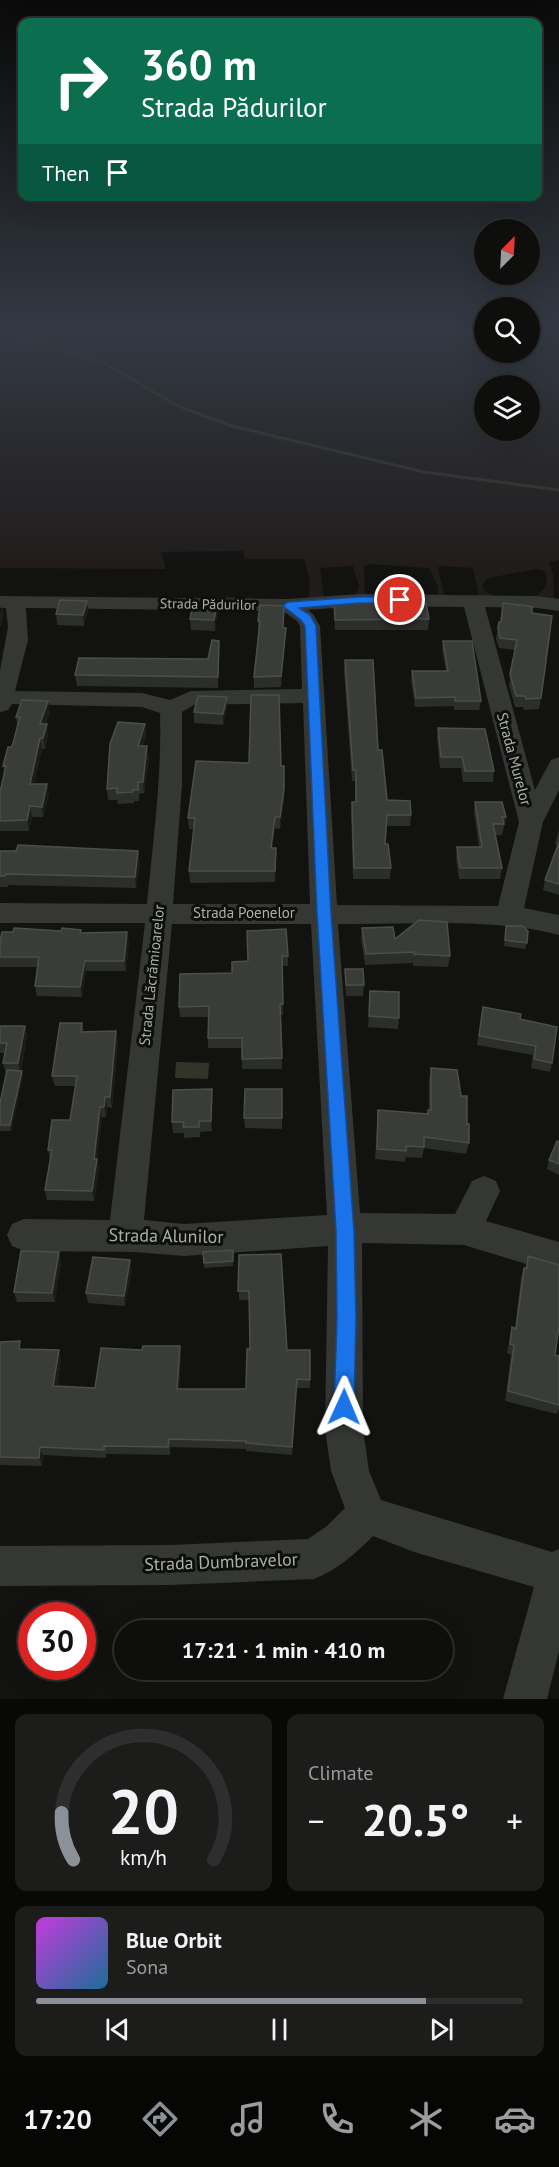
<!DOCTYPE html>
<html lang="en">
<head>
<meta charset="utf-8">
<style>
  :root { --surface:#0e0e0d; --page:#1c1c1b; --text:#f1f3f6; --muted:#9b9c9d; --line:#2e2e2e; --accent:#8c9099 }
  body { margin:0; font-family:"PT Sans",sans-serif; background:var(--page); color:var(--text); height:100vh; display:flex; flex-direction:column; font-size:22px; white-space:nowrap }
  * { box-sizing:border-box; margin:0 }
  p { font-size:20px; color:var(--muted) }
  .icon { flex:none; width:33px; height:33px; fill:none; stroke:currentColor; stroke-width:2; stroke-linecap:round; stroke-linejoin:round }
  .map { position:relative; height:1699px; overflow:hidden }
  .side { display:flex; flex-direction:column; gap:15px; padding:15px; background:#080807; flex:1 }
  .side>* { flex:none }
  .guide { position:absolute; left:18px; top:18px; width:524px; height:183px; border-radius:12px; box-shadow:0 6px 24px #0002,0 0 0 2px var(--line); background:#0b6e4f; color:#fff; overflow:hidden }
  .needle { width:39px; rotate:24deg }
  .controls { position:absolute; left:474px; top:219px; display:grid; gap:12px }
  .controls a { display:grid; place-items:center; width:66px; height:66px; border-radius:50%; background:var(--surface); box-shadow:0 6px 24px #0002,0 0 0 2px var(--line); font-size:30px }
  .speed { position:absolute; left:18px; top:1602px; display:flex; gap:12px; font-size:30px; font-weight:700; text-align:center }
  .speed>* { display:grid; place-content:center; width:78px; height:78px; border-radius:50%; background:var(--surface); box-shadow:0 6px 24px #0002,0 0 0 2px var(--line); line-height:1 }
  .speed .limit { border:9px solid #d22; background:#fff; color:#111 }
  .pin { position:absolute; display:grid; place-items:center; width:51px; height:51px; color:#fff; margin:-26px; border:3px solid #fff; border-radius:50%; box-shadow:0 2px 6px #0007 }
  .me { position:absolute; width:66px; margin:-33px; rotate:1deg; stroke-linejoin:round; filter:drop-shadow(0 0 4px #0008) }
  .turn { display:flex; align-items:center; gap:21px; height:126px; padding:0 24px; font-size:27px }
  .turn .icon { width:78px; height:78px; stroke-width:2.5 }
  .turn b { display:block; font-size:42px; line-height:51px }
  .then { display:flex; align-items:center; height:57px; padding:0 24px; background:#0003; gap:12px; font-size:22px }
  .big { font-size:45px; font-weight:600; line-height:1.1 }
  .side .card { flex:1; display:flex; flex-direction:column; justify-content:center; gap:9px; min-width:0; padding:0 21px; border-radius:12px; background:var(--page) }
  .side .dial { align-items:center; gap:0 }
  .dial svg { height:156px; overflow:visible; fill:none; stroke:var(--line); stroke-width:7; stroke-linecap:round; text-anchor:middle }
  .dial text { fill:var(--text); stroke:none }
  .song { display:flex; align-items:center; gap:18px }
  .cover { width:72px; height:72px; border-radius:9px; background:linear-gradient(135deg,hsl(290 70% 55%),hsl(200 70% 35%)) }
  .played { height:6px; border-radius:3px; background:linear-gradient(90deg,var(--accent) 80%,var(--line) 80%) }
  .keys { display:flex; justify-content:space-around; direction:ltr }
  .heat { display:flex; justify-content:space-between; align-items:center; font-size:33px; direction:ltr }
  .side .tiles { flex:1; display:grid; gap:15px; grid-template-columns:1fr 1fr }
  .card:last-child { grid-column:span 2 }
  .trip { position:absolute; left:114px; top:1620px; width:339px; height:60px; border-radius:30px; background:var(--surface); box-shadow:0 6px 24px #0002,0 0 0 2px var(--line); font-weight:600; line-height:60px; text-align:center }
  .dock { display:flex; height:96px; justify-content:space-around; align-items:center; background:#060605; color:var(--muted) }
  .dock .icon { width:42px; height:42px }
  .dock .selected { color:var(--accent) }
  .dock b { font-size:27px; color:var(--text) }
  .map>svg:first-child { display:block }
  .green { fill:#201c1b; fill-rule:evenodd }
  .water { fill:#313529 }
  .lines { fill:none; stroke-linecap:round; stroke-linejoin:round }
  .stream { stroke:#313529; stroke-width:3 }
  .minor { fill:#343733; fill-rule:evenodd }
  .wall { fill:#2c2e2b }
  .shaded-wall { fill:#1c1d1b }
  .building { fill:#393c38; stroke:#4b4f49; stroke-width:1.5 }
  .route { fill:#1a73e8; stroke:#114b97; stroke-width:1.5 }
  .labels { text-anchor:middle; stroke-width:6; stroke-linejoin:round; paint-order:stroke }
  .far-street-label { font-size:14px; fill:#aab2a4; stroke:#0d0e0d }
  .street-label { font-size:15px; fill:#aab2a4; stroke:#0d0e0d }
  .near-street-label { font-size:18px; fill:#aab2a4; stroke:#0d0e0d }
</style>
</head>
<body>
<div class="map">
<svg width="559" height="1699" viewBox="0 0 559 1699">
  <rect width="100%" height="100%" fill="#121311"/>
  <!-- green -->
  <path class="green" d="M0,330H484V352H530V330H559V560L549,562L553,574L554,598L559,599L297,603L227,600L216,596L288,600L309,598L310,581L304,559H245L243,551L161,552L166,569L0,568ZM484,386H530V430H484ZM369,564L429,568L438,587V594L365,596L364,567ZM353,566L359,587L355,596L324,597L320,568ZM440,566L473,568L479,597L444,595L438,568ZM536,569L545,571L547,583L544,589L535,597L496,598L485,591L482,585L488,578Z"/>
  <!-- water -->
  <path class="water" d="M176,1062L209,1063L208,1079L175,1078Z"/>
  <g class="lines">
    <!-- stream -->
    <path class="stream" d="M0,330L106,364L178,406L232,426L424,472L559,490"/>
    <!-- minor -->
    <path class="minor" d="M359,594L537,596L559,599V611L537,608L485,607L535,790L551,760L559,757V790L543,822L524,908L559,915V935C490,917 409,925 338,924L360,1213L455,1214L472,1181L484,1176L496,1181L500,1191L486,1221L559,1242V1274L464,1245L362,1243L363,1429L369,1471L381,1500L552,1552L559,1549V1651L547,1699H503L534,1587L414,1552L373,1536C355,1554 337,1570 314,1579L170,1585L0,1586V1546L170,1545L308,1539L327,1526L345,1508L331,1471L325,1429L328,1246L184,1256L135,1252L24,1251L12,1246L7,1235L12,1224L24,1219L110,1220L145,923H0V903L147,904C153,840 162,777 160,713L142,707L12,704L8,710L0,712V670L8,627L6,608H0V596L288,599ZM359,606L464,607L519,822L498,906L337,905L320,626L313,614L308,610ZM26,608L283,611L297,621L300,626L302,689L191,691L170,700L142,693L15,691L28,640ZM303,703L310,904H173L182,785V712L194,705ZM172,924H311L327,1215L184,1224L144,1220Z"/>
  </g>
  <!-- wall -->
  <path class="wall" d="M334,602L429,619L428,630H335Z
    M503,603L532,613L541,698L539,709L524,710L523,707H515L509,685L515,650L499,648L496,639L499,622H500Z
    M217,605V615L215,631L191,630L190,619Z
    M260,605L285,639L281,687L254,688V677L259,632H258V621Z
    M88,611L84,626L57,625L56,614Z
    M219,641L218,688L77,686L75,675L208,659Z
    M443,641L481,701L479,710H454V706L415,707L411,680L412,671H446L442,650Z
    M345,660L378,750L387,800L411,815L410,826H386L385,844L391,868L390,879H353L351,813L352,802H355V781H352L344,671Z
    M227,697V708L223,725L194,723V712Z
    M50,712L46,724L48,734L45,749H42L34,784H47L49,795L43,817H32L29,831H0V792L4,771L3,766L12,747L17,727L16,717Z
    M145,724L146,735L143,746L149,757L144,793L139,794V801H134V803L118,804L117,800H108L107,789Z
    M438,728L494,771L493,782H463L461,768H440L437,739Z
    M281,766L284,800L280,829L275,828L272,848H276L275,882L190,883L189,871L194,829H189L188,818Z
    M475,802L506,817L502,835H496L502,868L500,879H459L456,859L457,847H479L474,813Z
    M559,830V895L543,890L545,880L558,845L555,844Z
    M0,851H138L140,862L136,888L8,885V887H0Z
    M506,926L527,943L525,949L504,946Z
    M362,928L450,956L448,967L413,966V963L365,965L361,939Z
    M247,931L288,956V966H282L283,1015H281L282,1069H242V1048H208V1038L209,1017H180L179,1007L232,973L248,961Z
    M127,932L129,942L126,971H86L82,997L37,996L35,986L38,967H0V942L81,933Z
    M345,969L364,985L363,996H346L345,980Z
    M370,991L399,1018L398,1029L368,1027Z
    M483,1007L520,1019L552,1063L550,1072L531,1068L533,1055L477,1045Z
    M82,1023L84,1032L118,1042L112,1108L107,1107L106,1117H102L97,1159L99,1169L94,1201L47,1200L45,1190L50,1160L48,1150L70,1120L75,1086H55L52,1076Z
    M0,1026H25L27,1036L21,1071L23,1076L11,1131H0V1103L7,1073H6L3,1063L5,1053H0Z
    M431,1068L461,1096L467,1124L469,1143L466,1154L424,1148L422,1158L406,1157L405,1162L375,1159L378,1110L428,1114L429,1110V1079Z
    M282,1089V1129L245,1128L244,1118Z
    M212,1099V1131L200,1132V1137L184,1138V1133H173L172,1122Z
    M559,1142V1175L547,1169L549,1160Z
    M233,1250V1266L204,1268L203,1252Z
    M59,1252L61,1262L55,1302H17L14,1292Z
    M239,1255L287,1350L310,1380V1388H296L292,1455L246,1451V1449L170,1447V1455L106,1454V1458L43,1455L42,1466L0,1465V1342L23,1349L61,1359L57,1386L95,1388L181,1355L179,1389H246L250,1349L249,1300H239Z
    M528,1256L555,1355L559,1405V1409L557,1414L505,1401L511,1355L507,1353L510,1337L512,1327L515,1328L521,1278L524,1268H525Z
    M132,1270L125,1306L88,1303L86,1293Z"/>
  <!-- shaded-wall -->
  <path class="shaded-wall" d="M87,601L88,611L84,626L83,615Z
    M217,605V615L215,631L214,620Z
    M2,606L4,616L0,628V611Z
    M286,628L285,639L281,687V676Z
    M227,697V708L223,725V714Z
    M48,701L50,712L42,734L40,724Z
    M47,724L48,734L45,749L43,738Z
    M145,724L146,735L139,757L138,746Z
    M40,738L42,749L32,794L30,784Z
    M147,746L149,757L144,793L143,782Z
    M47,784L49,795L43,817L42,807Z
    M284,789V800L280,829V817Z
    M30,806L32,817L29,831L27,820Z
    M275,817V828L271,859V848Z
    M138,851L140,862L136,888L135,877Z
    M127,932L129,942L126,971L124,961Z
    M85,961L86,971L82,997L80,987Z
    M25,1026L27,1036L21,1073L18,1063Z
    M116,1031L118,1042L112,1108L110,1097Z
    M22,1071L23,1076L11,1131L10,1125Z
    M212,1089V1131L211,1121Z
    M105,1097L107,1107L106,1117L104,1107Z
    M100,1107L102,1117L97,1159L99,1169L94,1201L92,1191L94,1159Z
    M59,1252L61,1262L55,1302L52,1293Z
    M130,1260L132,1270L125,1306L124,1296Z
    M180,1346L181,1355L178,1397L177,1389Z
    M59,1350L61,1359L55,1394L53,1386Z
    M40,1447L43,1455L42,1466L39,1458Z"/>
  <!-- building -->
  <path class="building" d="M60,600L87,601L83,615L56,614Z
    M334,602L426,603L429,619L335,620Z
    M503,603L529,606L532,607V613L552,616L541,698L526,699L525,696H516L510,674L517,640L500,638L498,628L499,622H501Z
    M193,604L217,605L214,620L190,619Z
    M260,605L284,606L283,628H286L281,676L254,677L260,621H258Z
    M212,640L219,641L218,677L75,675L79,658L208,659Z
    M443,641H472L481,701H455V697L416,698L412,671H448Z
    M345,660H373L378,750H382L387,800L410,801L411,815H387L385,844H388L391,868H354L352,802H356V770H353Z
    M251,695H279L281,766H284V789L280,817H275L271,848H276L275,871H189L195,818H188L196,761L249,763Z
    M198,696L227,697L223,714L194,712Z
    M22,700L48,701L40,724H47L43,738H40L30,784H47L42,807L30,806L27,820L0,821V792L6,766H3L8,747H12L20,717H16Z
    M118,722L145,724L138,746H147L143,782H138V790H133V792L117,793V788L107,789L110,744Z
    M438,728L485,729L494,771H465L462,757H441Z
    M475,802H502L506,817H502L504,824H493L502,868H460L457,847H482Z
    M559,842V884L545,880Z
    M18,845L138,851L135,877L6,874L5,876H0V851H16Z
    M419,920L447,922L450,956L414,954V952L366,954L362,928L393,927L395,939Z
    M506,926H522L528,931L527,943L505,940Z
    M14,928L61,931L62,928L81,930L80,933L127,932L124,961H85L80,987L35,986L39,957H0V942L2,932H13Z
    M286,929L288,956H282L283,1004H280L282,1058L242,1059V1038H208L209,1006L179,1007L180,974L232,973V962L248,961L247,931Z
    M345,969H363L364,985H346Z
    M370,991L399,992V1018L369,1016Z
    M483,1007L521,1014L520,1019L557,1027L552,1063L534,1059L536,1046L479,1036Z
    M60,1023H82L81,1032L116,1031L110,1097H105L104,1107H100L94,1159H97L92,1191L45,1190L52,1150H48L52,1120H70L77,1076H52Z
    M0,1026H25L18,1063H3L7,1043H0Z
    M431,1068L457,1070L461,1096H467V1124H469V1143L424,1137V1147L406,1146V1151L377,1149L378,1110L428,1114V1110H431Z
    M7,1070L22,1071L10,1125H0V1103Z
    M212,1089L211,1121H199V1127H183L184,1122H172L173,1090Z
    M245,1089H282V1118H244Z
    M557,1141L559,1142V1164L549,1160Z
    M233,1250V1261L204,1263L203,1252Z
    M21,1251L59,1252L52,1293L14,1292Z
    M281,1254L287,1350H310V1380L297,1379L292,1447L246,1443V1441L169,1439L168,1447L104,1446V1450L40,1447L39,1458L0,1457V1342L20,1341L19,1349L59,1350L53,1386L95,1388L101,1348L142,1350L143,1346H180L177,1389H246L247,1349H250L249,1291H238L239,1255Z
    M528,1256L559,1265V1325L555,1355L559,1356V1405L508,1391L514,1345L510,1344L512,1327L516,1329L524,1268H527Z
    M93,1257L130,1260L124,1296L86,1293Z"/>
  <!-- sky -->
  <linearGradient id="sky" x2="0" y2="1"><stop stop-color="#0a0a09"/><stop offset="0.58" stop-color="#333943"/><stop offset="1" stop-color="#333943" stop-opacity="0"/></linearGradient>
  <rect width="559" height="567" fill="url(#sky)"/>
  <!-- route -->
  <path class="route" d="M359,597H400L406,600L400,603H359L299,608L310,615L316,626L331,913L354,1231L356,1318L354,1407L351,1414L344,1417L337,1414L334,1407L337,1318L336,1231L317,913L305,626L301,620L283,606L288,602Z"/>
  <g class="labels">
    <!-- far-street labels -->
    <g class="far-street-label">
      <text transform="translate(208 604) rotate(1)" y="5">Strada Pădurilor</text>
    </g>
    <!-- street labels -->
    <g class="street-label">
      <text transform="translate(514 759) rotate(75)" y="5">Strada Murelor</text>
      <text x="244" y="918">Strada Poenelor</text>
      <text transform="translate(152 975) rotate(-84)" y="5">Strada Lăcrămioarelor</text>
    </g>
    <!-- near-street labels -->
    <g class="near-street-label">
      <text transform="translate(166 1236) rotate(1)" y="6">Strada Alunilor</text>
      <text transform="translate(221 1562) rotate(-2)" y="6">Strada Dumbravelor</text>
    </g>
  </g>
</svg>
<div class="controls">
<a><svg class="needle" viewBox="-14 -14 28 28"><path d="M0-13l5 13h-10z" fill="#e53935"/><path d="M0 13l5-13h-10z" fill="#9b9c9d"/></svg></a>
<a><svg class="icon" aria-label="search" viewBox="0 0 24 24"><circle cx="10" cy="10" r="6"/><path d="M15 15l6 6"/></svg></a>
<a><svg class="icon" aria-label="layers" viewBox="0 0 24 24"><path d="M12 4l9 5-9 5-9-5zM3 14l9 5 9-5"/></svg></a>
</div>
<div class="speed"><div class="limit">30</div></div>
<div class="pin" style="left:400px;top:600px;background:#d93025"><svg class="icon" aria-label="arrive" viewBox="0 0 24 24"><path d="M6 21V4h12l-3 4 3 4H6"/></svg></div>
<svg class="me" style="left:344px;top:1407px" viewBox="-20 -20 40 40"><path d="M0-17L14 15 0 8-14 15z" fill="#1a73e8" stroke="#fff" stroke-width="4"/></svg>
<div class="trip">17:21 · 1 min · 410 m</div>
<div class="guide">
<div class="turn"><svg class="icon" aria-label="right" viewBox="0 0 24 24"><path d="M7 20v-9h11M14 6l5 5-5 5"/></svg><div><b>360 m</b>Strada Pădurilor</div></div>
<div class="then">Then<svg class="icon" aria-label="arrive" viewBox="0 0 24 24"><path d="M6 21V4h12l-3 4 3 4H6"/></svg></div>
</div>
</div>
<section class="side">
<div class="tiles">
<div class="card dial"><svg viewBox="0 0 100 80">
<path d="M14 69A42 42 0 1 1 86 69"/>
<path d="M14 69A42 42 0 0 1 8 45" stroke="#8c9099"/>
<text x="50" y="56" font-size="32" font-weight="700">20</text>
<text x="50" y="72" font-size="11">km/h</text>
</svg></div>
<div class="card"><p>Climate</p>
<div class="heat"><a>−</a><b class="big">20.5°</b><a>+</a></div>
</div>
<div class="card">
<div class="song"><i class="cover"></i><div><b>Blue Orbit</b><p>Sona</p></div></div>
<div class="played"></div>
<div class="keys"><svg class="icon" aria-label="previous" viewBox="0 0 24 24"><path d="M18 5L8 12l10 7zM5 5v14"/></svg><svg class="icon" aria-label="pause" viewBox="0 0 24 24"><path d="M8 5v14M16 5v14"/></svg><svg class="icon" aria-label="next" viewBox="0 0 24 24"><path d="M6 5l10 7-10 7zM19 5v14"/></svg></div>
</div>
</div>
</section>
<nav class="dock">
<b>17:20</b>
<svg class="icon selected" aria-label="directions" viewBox="0 0 24 24"><path d="M12 3l9 9-9 9-9-9zM9 14v-3h6M13 9l2 2-2 2"/></svg>
<svg class="icon" aria-label="music" viewBox="0 0 24 24"><path d="M9 18V5l10-2v13"/><circle cx="6" cy="18" r="3"/><circle cx="16" cy="16" r="3"/></svg>
<svg class="icon" aria-label="phone" viewBox="0 0 24 24"><path d="M5 4h4l2 5-3 2q2 4 5 5l2-3 5 2v4C11 20 4 13 5 4z"/></svg>
<svg class="icon" aria-label="climate" viewBox="0 0 24 24"><path d="M12 3v18M4 7l16 10M4 17L20 7"/></svg>
<svg class="icon" aria-label="car" viewBox="0 0 24 24"><path d="M5 17H2v-5l4-1 3-4h7l3 4 3 1v5h-3M9 17h6M6 11h13"/><circle cx="7" cy="17" r="2"/><circle cx="17" cy="17" r="2"/></svg>
</nav>
</body>
</html>
